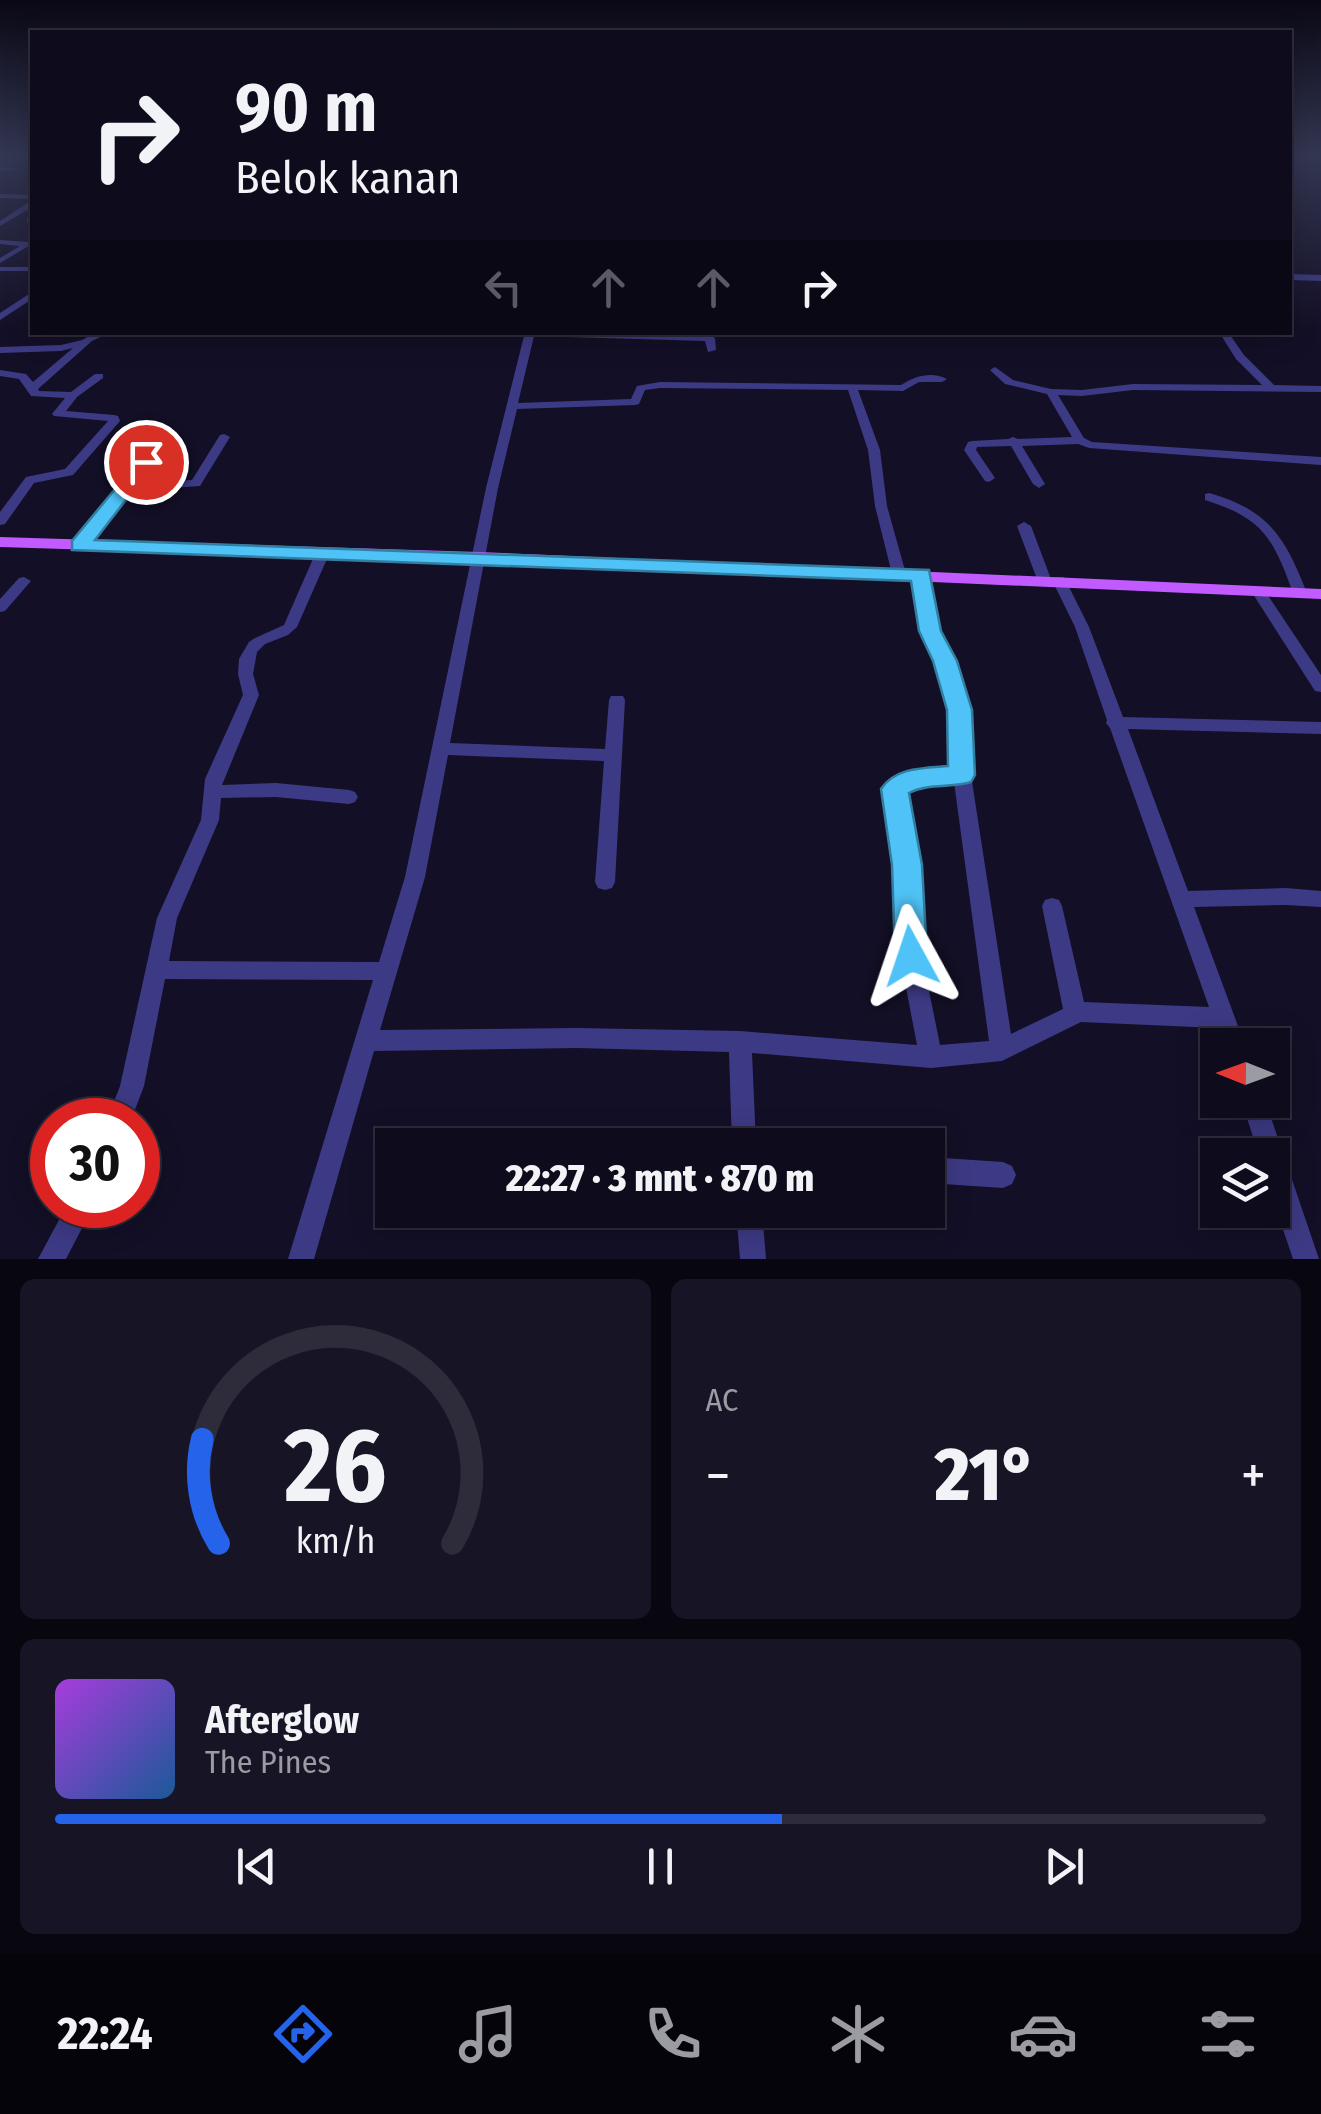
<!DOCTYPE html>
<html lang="id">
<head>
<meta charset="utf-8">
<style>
  :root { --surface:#0e0b1c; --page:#171425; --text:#f1f3f6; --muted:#9b9ba3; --line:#2e2b3b; --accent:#2563eb }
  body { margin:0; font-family:"Fira Sans Condensed",sans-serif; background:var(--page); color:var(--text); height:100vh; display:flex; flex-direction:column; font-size:38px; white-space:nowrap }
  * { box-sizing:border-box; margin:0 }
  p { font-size:32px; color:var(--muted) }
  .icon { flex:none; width:55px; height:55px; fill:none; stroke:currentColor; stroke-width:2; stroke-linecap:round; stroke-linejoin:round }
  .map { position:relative; height:1259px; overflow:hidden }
  .panel { display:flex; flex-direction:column; gap:20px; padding:20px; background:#08060f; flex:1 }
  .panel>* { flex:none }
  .top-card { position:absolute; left:30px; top:30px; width:1262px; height:305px; border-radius:0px; box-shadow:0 5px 25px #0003,0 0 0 2px var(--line); background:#0e0b1c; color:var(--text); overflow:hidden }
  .needle { width:65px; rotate:271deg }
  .fabs { position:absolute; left:1200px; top:1028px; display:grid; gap:20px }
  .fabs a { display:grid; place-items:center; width:90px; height:90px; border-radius:0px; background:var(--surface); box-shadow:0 5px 25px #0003,0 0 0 2px var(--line); font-size:50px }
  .speed { position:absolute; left:30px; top:1098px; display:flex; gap:20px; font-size:50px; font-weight:700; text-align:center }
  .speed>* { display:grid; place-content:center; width:130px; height:130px; border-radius:50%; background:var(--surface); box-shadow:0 5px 25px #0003,0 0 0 2px var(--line); line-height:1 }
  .speed .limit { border:15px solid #d22; background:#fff; color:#111 }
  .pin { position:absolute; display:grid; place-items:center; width:85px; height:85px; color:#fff; margin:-42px; border:5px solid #fff; border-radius:50%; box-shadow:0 2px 10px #0007 }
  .me { position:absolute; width:110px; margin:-55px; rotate:355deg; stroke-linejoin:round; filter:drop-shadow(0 0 8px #0008) }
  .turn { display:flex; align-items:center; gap:35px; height:210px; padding:0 40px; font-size:45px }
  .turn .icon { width:130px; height:130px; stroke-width:2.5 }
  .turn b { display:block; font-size:70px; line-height:85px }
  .lanes { display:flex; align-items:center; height:95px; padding:0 40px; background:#0003; justify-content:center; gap:50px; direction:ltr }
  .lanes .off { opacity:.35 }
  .big { font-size:75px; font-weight:800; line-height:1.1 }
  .panel .tile { flex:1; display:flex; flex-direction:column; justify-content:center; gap:15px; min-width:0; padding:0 35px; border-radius:15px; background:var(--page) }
  .panel .dial { align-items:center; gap:0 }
  .dial svg { height:260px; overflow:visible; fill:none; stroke:var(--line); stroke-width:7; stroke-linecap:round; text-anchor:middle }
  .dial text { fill:var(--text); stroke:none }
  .song { display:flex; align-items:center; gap:30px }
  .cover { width:120px; height:120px; border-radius:15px; background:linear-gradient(135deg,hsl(280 70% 55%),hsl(210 70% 35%)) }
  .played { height:10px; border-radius:5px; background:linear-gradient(90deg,var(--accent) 60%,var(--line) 60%) }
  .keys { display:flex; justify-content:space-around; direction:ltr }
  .heat { display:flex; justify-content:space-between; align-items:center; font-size:55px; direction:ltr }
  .panel .tiles { flex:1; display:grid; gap:20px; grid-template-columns:1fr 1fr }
  .tile:last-child { grid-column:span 2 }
  .trip { position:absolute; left:375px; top:1128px; width:570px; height:100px; border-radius:0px; background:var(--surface); box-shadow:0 5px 25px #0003,0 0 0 2px var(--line); font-weight:800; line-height:100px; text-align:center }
  .tabs { display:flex; height:160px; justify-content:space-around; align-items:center; background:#06040b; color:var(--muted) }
  .tabs .icon { width:70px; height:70px }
  .tabs .on { color:var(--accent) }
  .tabs b { font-size:45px; color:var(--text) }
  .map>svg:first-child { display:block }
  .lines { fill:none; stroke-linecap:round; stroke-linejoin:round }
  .minor { fill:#3d3a85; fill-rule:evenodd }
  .major { fill:#c25bff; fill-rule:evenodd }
  .route { fill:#4fc3f7; stroke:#337fa1; stroke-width:2.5 }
</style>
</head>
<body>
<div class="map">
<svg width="1321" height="1259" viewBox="0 0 1321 1259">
  <rect width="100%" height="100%" fill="#130f26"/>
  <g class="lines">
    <!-- minor -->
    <path class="minor" d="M0,167L20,169L0,171Z
      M0,194L32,195V199L0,198Z
      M29,202H32V207L0,226V221Z
      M32,216V222H27V218Z
      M0,240L28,242L32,244L0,263V258L20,246L0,244Z
      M0,267H32V271H0Z
      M1290,274L1321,275V281L1290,280Z
      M32,292V299L0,320V313Z
      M97,332H111L92,341L38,389L39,391L71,392L95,374H103V378L77,397L66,411L114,415L118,416L120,421L73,475L34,483L5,524L0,525V512L26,477L65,469L108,421L54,416L52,414L65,398L31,396L19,379L0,376V370L26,374L33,382L73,348L61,351L0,353V347L61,345L82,340Z
      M525,332L710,335L715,338L716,350L708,352L705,341L534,336L518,403L631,399L637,386L660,382L901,385C915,376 932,371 947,379L942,382H919L903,391L858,390L880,450L887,506L906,574L899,578L892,574L875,506L868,450L848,390L660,388L645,390L639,404L635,405L517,409L498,488L450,743L605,749L609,700L611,696H623L625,700L615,882L612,888L605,890L598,888L595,882L604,761L448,755L425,877L380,1030L577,1028L740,1031L917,1045L900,956L897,865L886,789C902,769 929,770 953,769L951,710L937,661L922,631L914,575L921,571L928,575L938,631L953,661L967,710L971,775L1011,1034L1063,1009L1042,906L1045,900L1052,898L1059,900L1062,906L1084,1002L1209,1007L1110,728L1106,723L1107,720L1075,627L1052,580L1054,577H1064L1089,627L1123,717L1321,722V734L1128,729L1188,891L1286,888L1321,891V907L1286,905L1194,907L1245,1045H1223L1217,1028L1081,1022L1002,1061L931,1068L752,1053L756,1145H732L729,1052L577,1048L374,1051L314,1259H288L373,980L165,979L144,1086L131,1120H107L120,1086L157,918L201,820L205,779L243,695L238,674L239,659L249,642L255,638L284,625L316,552L323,548L330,552L297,627L288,635L265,644L257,652L253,674L259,695L222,785L276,783L349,790L355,792L358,797L355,802L349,804L276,797L221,798L219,820L177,918L169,961L379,962L405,877L486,488ZM954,782L989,1041L940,1045L922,956L917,865L904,791L917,785Z
      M1219,332H1228L1244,355L1274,385L1321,386V392L1133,390L1082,396L1058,395L1084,438L1092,442L1321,457V465L1089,448L1078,444L1022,446L1045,484L1039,488L1033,484L1011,446L977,447L976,450L995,478L989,482L985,481L964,450L968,442L972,441L1008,439L1013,437L1018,439L1072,437L1047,394L1005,384L990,370L995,367L1013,380L1051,389L1082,390L1133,384L1262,385L1236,359Z
      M224,434L230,437L200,486L130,491L85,548H75L73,545L75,542L161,436L165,435L171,438L136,483L192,480L220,435Z
      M1209,493C1269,510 1285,537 1307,593L1305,596H1295L1293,593C1273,538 1263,518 1205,500V494Z
      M1024,522L1031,526L1051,579L1049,582L1044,583L1037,579L1017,526Z
      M24,577L31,581L5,611L0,612V599L19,578Z
      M1258,587L1263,588L1321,675V692L1315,691L1251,591Z
      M1241,1100H1265L1319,1259H1293L1272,1197V1155H1259Z
      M928,1157L1003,1162L1012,1166L1016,1175L1012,1184L1003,1188L928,1183Z
      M67,1205H94L66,1259H38Z
      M736,1210H762L766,1259H740Z"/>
    <!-- major -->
    <path class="major" d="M0,537L479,552L1321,589V599L479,562L0,547Z"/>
  </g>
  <!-- sky -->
  <linearGradient id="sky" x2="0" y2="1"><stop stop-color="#0a0815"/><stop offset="0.47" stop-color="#333752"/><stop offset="1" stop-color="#333752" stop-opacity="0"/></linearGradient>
  <rect width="1321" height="331" fill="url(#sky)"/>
  <!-- route -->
  <path class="route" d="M146,457L155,462L95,540L929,570L941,631L957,661L972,710L975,775L971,782C951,788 928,783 909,793L922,865L927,956L922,966L911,970L900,966L895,956L892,865L881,789C895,767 925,768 948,766L947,710L933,661L919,631L911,581L72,550V541L140,459Z"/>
</svg>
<div class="fabs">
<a><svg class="needle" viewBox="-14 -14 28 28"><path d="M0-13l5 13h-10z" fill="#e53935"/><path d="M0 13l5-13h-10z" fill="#9b9ba3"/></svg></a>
<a><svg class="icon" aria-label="layers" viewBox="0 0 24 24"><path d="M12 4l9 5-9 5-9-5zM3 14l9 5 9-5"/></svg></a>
</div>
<div class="speed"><div class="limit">30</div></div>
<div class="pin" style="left:146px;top:462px;background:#d93025"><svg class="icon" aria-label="arrive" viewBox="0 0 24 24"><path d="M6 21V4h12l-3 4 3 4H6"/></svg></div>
<svg class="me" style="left:911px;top:956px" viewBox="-20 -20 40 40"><path d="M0-17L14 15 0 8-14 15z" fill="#4fc3f7" stroke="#fff" stroke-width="4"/></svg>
<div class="trip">22:27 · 3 mnt · 870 m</div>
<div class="top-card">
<div class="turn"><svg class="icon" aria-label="right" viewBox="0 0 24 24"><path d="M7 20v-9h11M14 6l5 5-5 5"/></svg><div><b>90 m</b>Belok kanan</div></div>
<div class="lanes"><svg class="icon off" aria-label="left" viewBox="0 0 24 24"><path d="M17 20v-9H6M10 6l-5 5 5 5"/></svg><svg class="icon off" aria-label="ahead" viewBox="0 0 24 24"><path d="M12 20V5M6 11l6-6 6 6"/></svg><svg class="icon off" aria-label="ahead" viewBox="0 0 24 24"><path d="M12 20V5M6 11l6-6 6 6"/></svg><svg class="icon" aria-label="right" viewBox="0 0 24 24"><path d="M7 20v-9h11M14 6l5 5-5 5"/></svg></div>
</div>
</div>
<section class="panel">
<div class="tiles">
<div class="tile dial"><svg viewBox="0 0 100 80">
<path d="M14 69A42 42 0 1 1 86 69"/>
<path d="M14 69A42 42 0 0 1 9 37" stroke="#2563eb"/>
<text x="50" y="56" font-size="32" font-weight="700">26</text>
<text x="50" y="72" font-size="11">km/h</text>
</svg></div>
<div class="tile"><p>AC</p>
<div class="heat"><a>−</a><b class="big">21°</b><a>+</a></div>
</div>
<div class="tile">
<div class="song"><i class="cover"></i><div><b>Afterglow</b><p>The Pines</p></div></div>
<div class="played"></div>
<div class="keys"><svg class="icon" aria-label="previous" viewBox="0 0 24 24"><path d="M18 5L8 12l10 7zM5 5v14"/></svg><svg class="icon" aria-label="pause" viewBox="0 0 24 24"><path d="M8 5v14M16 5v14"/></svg><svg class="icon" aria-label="next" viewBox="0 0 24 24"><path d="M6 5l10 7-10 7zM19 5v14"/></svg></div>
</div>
</div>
</section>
<nav class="tabs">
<b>22:24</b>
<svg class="icon on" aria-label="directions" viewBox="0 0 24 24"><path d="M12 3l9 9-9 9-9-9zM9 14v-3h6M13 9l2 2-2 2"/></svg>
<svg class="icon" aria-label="music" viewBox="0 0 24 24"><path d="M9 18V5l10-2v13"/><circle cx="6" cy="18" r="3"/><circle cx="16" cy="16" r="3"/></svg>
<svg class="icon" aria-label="phone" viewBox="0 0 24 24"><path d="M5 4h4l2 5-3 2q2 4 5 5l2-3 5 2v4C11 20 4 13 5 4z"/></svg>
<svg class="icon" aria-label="climate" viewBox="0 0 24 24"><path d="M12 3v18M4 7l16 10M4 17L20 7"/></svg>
<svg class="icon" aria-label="car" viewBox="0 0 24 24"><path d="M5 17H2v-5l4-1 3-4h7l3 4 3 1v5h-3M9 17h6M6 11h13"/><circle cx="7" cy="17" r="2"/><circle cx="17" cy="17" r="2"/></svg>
<svg class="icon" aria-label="filters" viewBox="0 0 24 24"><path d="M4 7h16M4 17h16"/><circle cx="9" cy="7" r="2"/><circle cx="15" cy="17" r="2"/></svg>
</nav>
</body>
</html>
